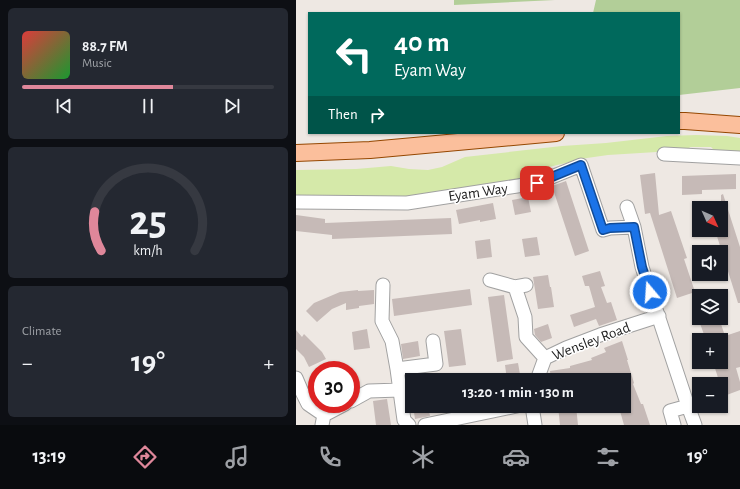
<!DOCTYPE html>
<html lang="en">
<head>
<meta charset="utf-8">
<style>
  :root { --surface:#171b24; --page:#242831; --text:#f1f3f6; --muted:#9ea1a6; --line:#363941; --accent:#df879a }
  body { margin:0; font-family:"Alegreya Sans",sans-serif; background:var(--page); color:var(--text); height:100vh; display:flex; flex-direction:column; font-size:15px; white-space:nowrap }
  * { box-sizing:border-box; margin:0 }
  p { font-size:13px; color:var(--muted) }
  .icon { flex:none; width:22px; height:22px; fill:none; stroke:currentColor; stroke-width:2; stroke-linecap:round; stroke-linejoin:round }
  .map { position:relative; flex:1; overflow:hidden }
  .sheet { display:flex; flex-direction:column; gap:8px; padding:8px; background:#0d0f14; width:296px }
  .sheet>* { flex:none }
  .top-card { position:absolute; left:12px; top:12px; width:372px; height:122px; border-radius:0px; box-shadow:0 1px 3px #0004; background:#00695c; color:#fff; overflow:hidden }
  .needle { width:26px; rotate:135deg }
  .tools { position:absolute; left:396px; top:201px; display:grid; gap:8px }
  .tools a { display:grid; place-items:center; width:36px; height:36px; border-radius:0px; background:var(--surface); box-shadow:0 1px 3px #0004; font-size:20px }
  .speed { position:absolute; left:12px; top:361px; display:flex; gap:8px; font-size:20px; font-weight:700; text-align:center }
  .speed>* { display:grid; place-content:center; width:52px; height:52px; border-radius:50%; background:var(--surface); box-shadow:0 1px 3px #0004; line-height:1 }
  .speed .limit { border:6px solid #d22; background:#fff; color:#111 }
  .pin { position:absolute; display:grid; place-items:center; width:34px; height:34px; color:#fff; margin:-17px; border-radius:8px; box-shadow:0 2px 6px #0006 }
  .me { position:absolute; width:44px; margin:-22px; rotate:342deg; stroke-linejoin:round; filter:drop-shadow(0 0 3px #0008) }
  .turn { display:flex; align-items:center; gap:14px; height:84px; padding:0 20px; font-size:18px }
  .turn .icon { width:52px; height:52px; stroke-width:2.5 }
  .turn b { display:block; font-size:28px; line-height:34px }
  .then { display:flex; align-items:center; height:38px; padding:0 20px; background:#0003; gap:8px; font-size:15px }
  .big { font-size:30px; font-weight:700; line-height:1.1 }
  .sheet .card { flex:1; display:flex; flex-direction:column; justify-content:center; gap:6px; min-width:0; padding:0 14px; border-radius:6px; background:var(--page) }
  .sheet .dial { align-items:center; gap:0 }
  .dial svg { height:104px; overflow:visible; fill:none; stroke:var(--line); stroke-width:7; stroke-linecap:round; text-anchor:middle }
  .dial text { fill:var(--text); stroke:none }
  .song { display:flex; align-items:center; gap:12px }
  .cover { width:48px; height:48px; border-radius:6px; background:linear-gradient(135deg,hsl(0 70% 55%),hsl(130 70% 35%)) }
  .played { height:4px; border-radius:2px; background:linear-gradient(90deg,var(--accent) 60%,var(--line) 60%) }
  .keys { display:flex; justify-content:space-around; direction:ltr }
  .heat { display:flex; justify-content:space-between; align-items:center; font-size:22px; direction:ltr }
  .trip { position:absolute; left:109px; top:373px; width:226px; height:40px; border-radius:0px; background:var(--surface); box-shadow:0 1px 3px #0004; font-weight:700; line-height:40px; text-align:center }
  .tab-bar { display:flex; height:64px; justify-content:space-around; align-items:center; background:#090b0e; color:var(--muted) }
  .tab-bar .icon { width:28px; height:28px }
  .tab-bar .active { color:var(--accent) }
  .tab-bar b { font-size:18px; color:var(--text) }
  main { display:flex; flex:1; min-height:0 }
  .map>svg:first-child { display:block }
  .grass { fill:#d5e9a9 }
  .forest { fill:#b2ce98 }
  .building { fill:#c6bab7 }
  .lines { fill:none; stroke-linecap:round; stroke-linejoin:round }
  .minor-casing { stroke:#a1a1a1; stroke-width:15 }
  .major-casing { stroke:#954701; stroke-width:18 }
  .minor { stroke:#fff; stroke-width:13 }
  .major { stroke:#fbbf9c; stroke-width:16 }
  .route-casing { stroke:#114b97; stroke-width:10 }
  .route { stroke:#1a73e8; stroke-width:7 }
  .labels { text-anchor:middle; stroke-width:3; stroke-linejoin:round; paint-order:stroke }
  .street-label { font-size:15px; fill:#1d1d1d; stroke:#fff }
</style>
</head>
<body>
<main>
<section class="sheet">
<div class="card">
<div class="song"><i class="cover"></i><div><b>88.7 FM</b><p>Music</p></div></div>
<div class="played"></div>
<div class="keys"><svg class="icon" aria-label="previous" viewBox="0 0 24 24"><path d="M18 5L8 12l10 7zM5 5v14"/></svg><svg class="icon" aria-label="pause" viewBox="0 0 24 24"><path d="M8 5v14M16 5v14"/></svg><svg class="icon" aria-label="next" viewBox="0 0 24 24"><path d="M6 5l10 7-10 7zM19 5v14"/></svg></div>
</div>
<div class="card dial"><svg viewBox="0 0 100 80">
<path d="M14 69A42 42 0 1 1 86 69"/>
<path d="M14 69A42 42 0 0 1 9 39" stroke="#df879a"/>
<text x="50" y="56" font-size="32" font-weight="700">25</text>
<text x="50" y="72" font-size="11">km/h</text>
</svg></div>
<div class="card"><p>Climate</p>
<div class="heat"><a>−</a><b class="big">19°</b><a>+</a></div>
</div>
</section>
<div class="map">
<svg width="444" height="425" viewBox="0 0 444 425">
  <rect width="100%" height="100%" fill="#eee8e3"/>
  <!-- grass -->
  <path class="grass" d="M400,135L431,136L444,138V151L420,152L415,147H394L390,152L377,151L312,155L291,158L253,167L237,181L153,195L27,199H0V170L60,169L95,166L113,169L132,170L146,167L169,157L266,146L310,143L371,136Z"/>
  <!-- forest -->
  <path class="forest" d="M158,0H259L158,5Z
    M300,0H444V88L383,95V13H297Z"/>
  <!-- building -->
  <path class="building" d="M359,173L363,215L375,211L391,258L388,259L399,292L381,298L354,213L349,214L344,175Z
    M440,174V189L406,190V194L386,195V176Z
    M270,181L293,251L279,256L256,186Z
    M427,194L444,247V303H442L419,230H425V195Z
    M232,197L235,212L219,215L216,200Z
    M197,203L200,219L184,222V220L163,224L160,210Z
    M0,215L29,219V223L155,218L156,234L36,239V235L0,231Z
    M241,237L244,255L229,257L226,239Z
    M194,239L196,257L181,259L179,241Z
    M304,271L309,286L305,287L311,303L315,302L321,320L303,326L300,319L278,327L274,315L299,307L293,286H289L286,276Z
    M252,275L254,287H255L258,307L242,309L237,277Z
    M174,289L176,305L98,316L96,299Z
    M62,290V291L78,290V304L63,306V308L50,310V303L36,309L21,322L10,311L18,303L44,292Z
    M208,295L217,359L201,362L192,297Z
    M402,318H420L422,325L425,324L429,336L444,331V367L440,368L444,382V390L428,396L425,387V384H424L417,362H425V340H410Z
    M252,324L256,338L245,342L239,335L238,329Z
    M71,329L74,348L58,350L56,332Z
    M165,329L170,365L153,367L148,331Z
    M0,330L6,337L8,334L26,352L30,359L13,367L8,357L0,349Z
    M122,341L124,356L107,359L105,344Z
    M326,341L332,360H331L338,383L337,384L345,404H347L354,425H328L324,411L327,409L326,406H328V380H285L284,376L261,380H255L254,371L274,368V366L296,360L295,358L310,352L308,348Z
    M222,363L225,380H211L209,365Z
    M91,399L95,425H80L77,401Z
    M117,406H132L134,416L119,419Z
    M262,406H280L282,425H264Z"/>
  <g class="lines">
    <!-- minor casing -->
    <g class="minor-casing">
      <path id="minor" d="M368,154L444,158
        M0,202L111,203L241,183L285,165L307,230L314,228L338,227
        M331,207L338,227L346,267L392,406L399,425
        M194,280L219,287
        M87,285L86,321L96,341L101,369L108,420L113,425
        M230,285L219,287L229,317L230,337L249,358
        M101,369L140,364L137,341
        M0,378L6,392L12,404L28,415
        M241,380L249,358L270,348L304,335L363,316
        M55,401L73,391L104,390
        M236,406L239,425
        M26,425L28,415L49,404
        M129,425L221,406
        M378,425L374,411L392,406"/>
    </g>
    <!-- major casing -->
    <g class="major-casing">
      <path id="major" d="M383,121H389L444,125
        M0,153L74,150L260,133"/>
    </g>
    <!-- minor -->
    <use href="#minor" class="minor"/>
    <!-- major -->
    <use href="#major" class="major"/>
  </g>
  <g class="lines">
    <!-- route casing -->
    <g class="route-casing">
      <path id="route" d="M241,183L285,165L307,230L314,228L338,227L346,267L354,292"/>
    </g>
    <!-- route -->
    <use href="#route" class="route"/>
  </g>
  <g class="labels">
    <!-- street labels -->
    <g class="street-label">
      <text transform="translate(182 192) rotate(-8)" y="5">Eyam Way</text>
      <text transform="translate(295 341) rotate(-21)" y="5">Wensley Road</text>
    </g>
  </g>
</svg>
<div class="tools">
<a><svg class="needle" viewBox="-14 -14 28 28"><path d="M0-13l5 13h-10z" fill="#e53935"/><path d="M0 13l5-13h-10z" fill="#9ea1a6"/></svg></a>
<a><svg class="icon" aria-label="sound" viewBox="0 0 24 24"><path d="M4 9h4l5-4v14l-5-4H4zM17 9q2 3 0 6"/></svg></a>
<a><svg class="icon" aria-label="layers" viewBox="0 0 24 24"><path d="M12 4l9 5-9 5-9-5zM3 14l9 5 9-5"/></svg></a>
<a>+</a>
<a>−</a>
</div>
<div class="speed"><div class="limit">30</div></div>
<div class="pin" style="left:241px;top:183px;background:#d93025"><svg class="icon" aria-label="arrive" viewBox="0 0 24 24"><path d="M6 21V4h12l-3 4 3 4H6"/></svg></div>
<svg class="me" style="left:354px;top:292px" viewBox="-20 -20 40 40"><circle r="17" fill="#1a73e8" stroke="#fff" stroke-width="3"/><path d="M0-11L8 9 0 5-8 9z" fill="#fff"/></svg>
<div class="trip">13:20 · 1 min · 130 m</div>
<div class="top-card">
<div class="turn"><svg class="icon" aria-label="left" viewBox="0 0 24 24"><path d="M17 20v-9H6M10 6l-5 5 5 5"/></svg><div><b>40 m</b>Eyam Way</div></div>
<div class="then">Then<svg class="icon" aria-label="right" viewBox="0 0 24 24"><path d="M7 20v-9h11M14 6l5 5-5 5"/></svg></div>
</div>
</div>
</main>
<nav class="tab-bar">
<b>13:19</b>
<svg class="icon active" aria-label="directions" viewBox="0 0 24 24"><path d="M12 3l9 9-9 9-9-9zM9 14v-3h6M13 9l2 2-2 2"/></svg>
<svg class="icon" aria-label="music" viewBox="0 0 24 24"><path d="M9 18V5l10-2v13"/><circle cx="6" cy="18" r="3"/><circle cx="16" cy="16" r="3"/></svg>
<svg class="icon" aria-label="phone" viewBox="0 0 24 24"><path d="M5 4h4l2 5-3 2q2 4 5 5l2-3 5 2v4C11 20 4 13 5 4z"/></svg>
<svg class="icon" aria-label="climate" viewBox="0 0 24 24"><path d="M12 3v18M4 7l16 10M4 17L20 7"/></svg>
<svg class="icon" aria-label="car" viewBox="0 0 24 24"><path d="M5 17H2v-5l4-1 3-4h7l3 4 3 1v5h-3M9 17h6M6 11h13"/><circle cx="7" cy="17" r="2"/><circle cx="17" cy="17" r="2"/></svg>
<svg class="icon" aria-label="filters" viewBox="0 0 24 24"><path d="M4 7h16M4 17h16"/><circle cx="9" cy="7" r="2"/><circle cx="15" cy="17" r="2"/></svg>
<b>19°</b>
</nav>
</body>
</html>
